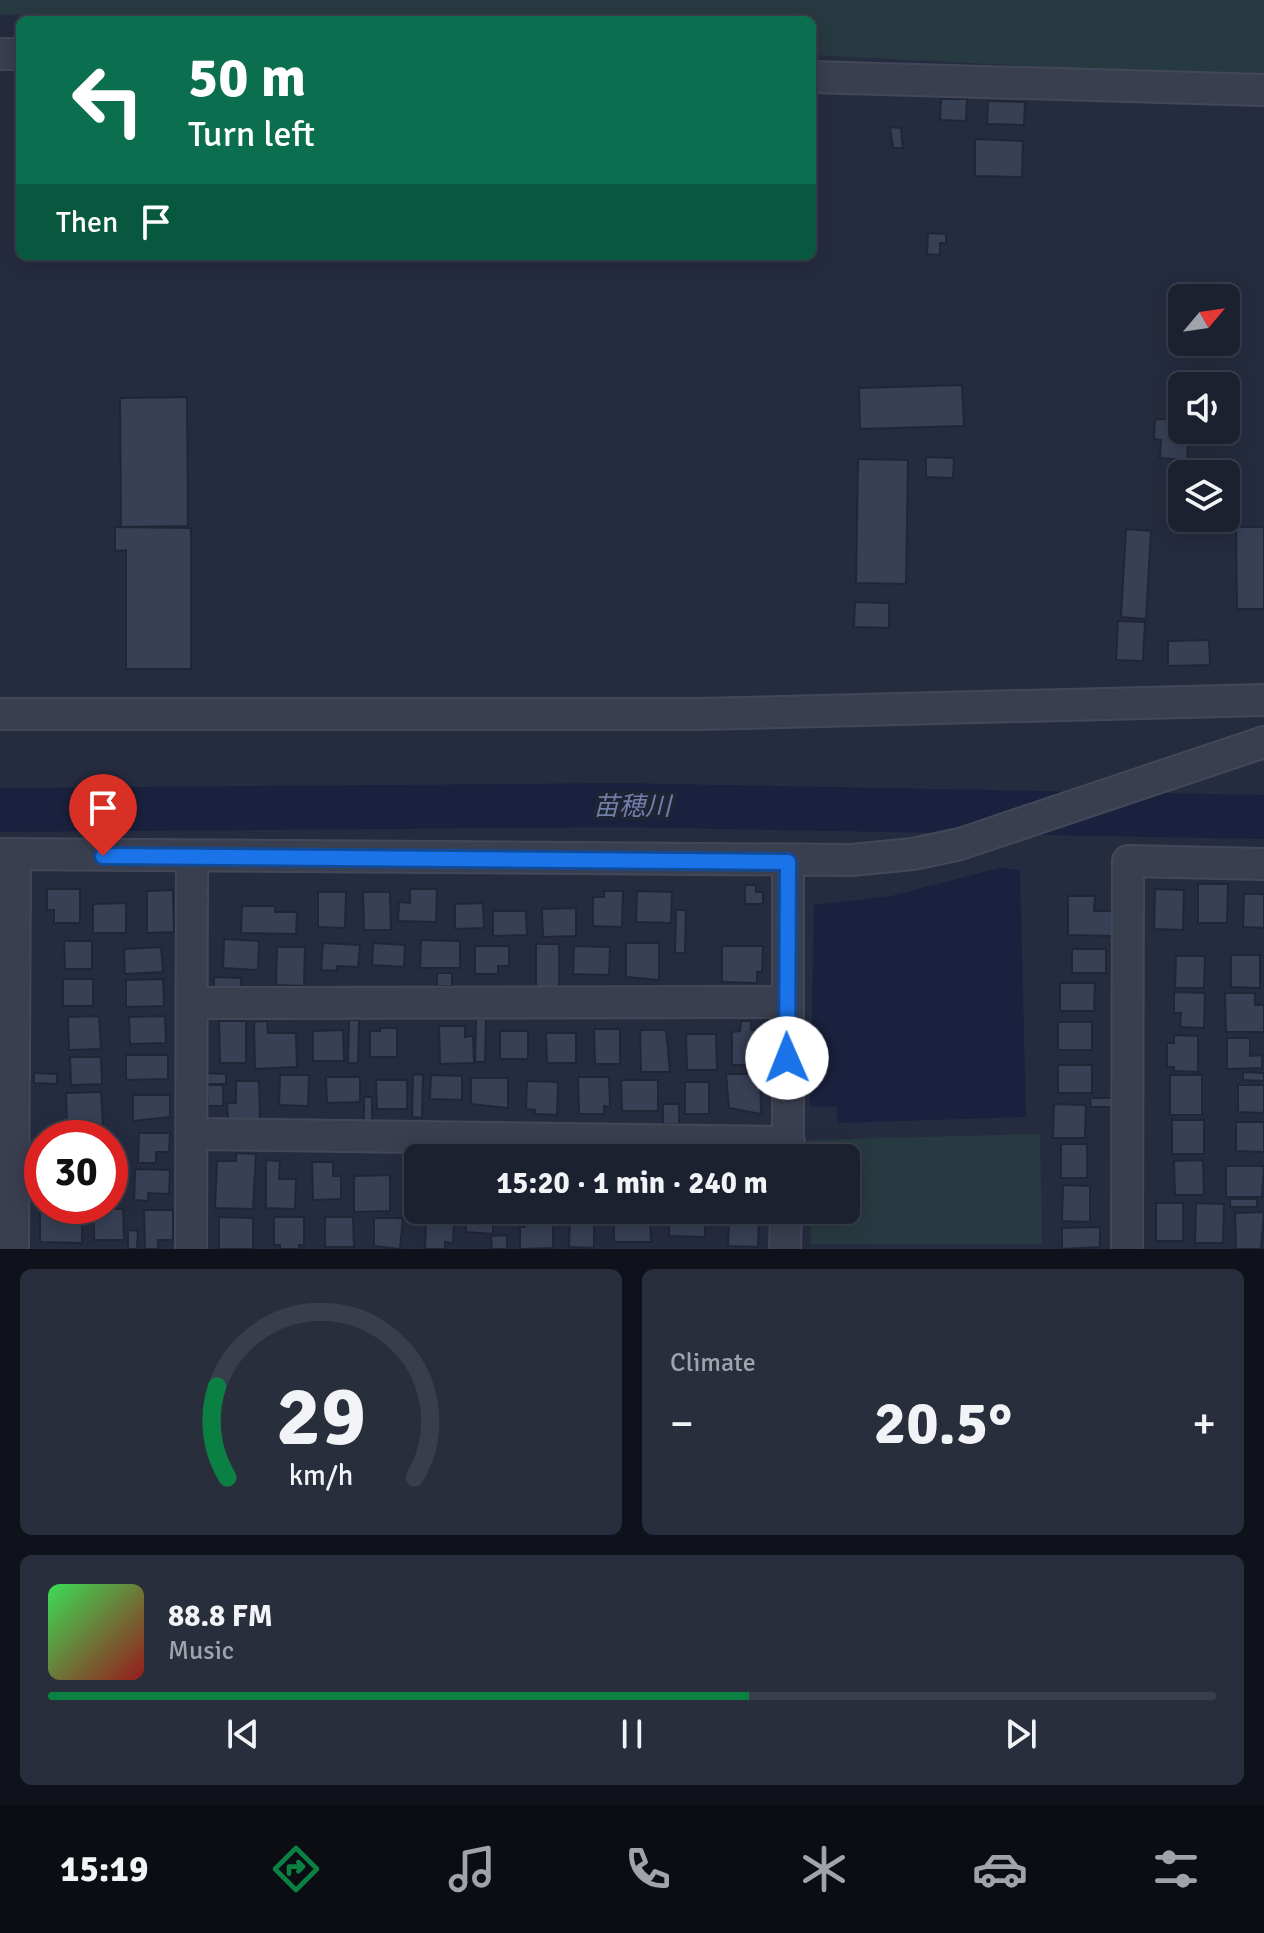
<!DOCTYPE html>
<html lang="en">
<head>
<meta charset="utf-8">
<style>
  :root { --surface:#1c2130; --page:#292e3c; --text:#f1f3f6; --muted:#a0a3ab; --line:#3a3e4c; --accent:#0b8043 }
  body { margin:0; font-family:Signika,"Noto Sans JP",sans-serif; background:var(--page); color:var(--text); height:100vh; display:flex; flex-direction:column; font-size:30px; white-space:nowrap }
  * { box-sizing:border-box; margin:0 }
  p { font-size:26px; color:var(--muted) }
  .icon { flex:none; width:44px; height:44px; fill:none; stroke:currentColor; stroke-width:2; stroke-linecap:round; stroke-linejoin:round }
  .map { position:relative; height:1249px; overflow:hidden }
  .panel { display:flex; flex-direction:column; gap:20px; padding:20px; background:#0f121a; flex:1 }
  .panel>* { flex:none }
  .guide { position:absolute; left:16px; top:16px; width:800px; height:244px; border-radius:12px; box-shadow:0 4px 20px #0003,0 0 0 2px var(--line); background:#0b6e4f; color:#fff; overflow:hidden }
  .needle { width:52px; rotate:61deg }
  .tools { position:absolute; left:1168px; top:284px; display:grid; gap:16px }
  .tools a { display:grid; place-items:center; width:72px; height:72px; border-radius:12px; background:var(--surface); box-shadow:0 4px 20px #0003,0 0 0 2px var(--line); font-size:40px }
  .speed { position:absolute; left:24px; top:1120px; display:flex; gap:16px; font-size:40px; font-weight:700; text-align:center }
  .speed>* { display:grid; place-content:center; width:104px; height:104px; border-radius:50%; background:var(--surface); box-shadow:0 4px 20px #0003,0 0 0 2px var(--line); line-height:1 }
  .speed .limit { border:12px solid #d22; background:#fff; color:#111 }
  .pin { position:absolute; display:grid; place-items:center; width:68px; height:68px; color:#fff; margin:-82px -34px; border-radius:50% 50% 50% 0; rotate:-45deg; box-shadow:0 0 8px #0007 }
  .pin .icon { rotate:45deg }
  .me { position:absolute; width:88px; margin:-44px; rotate:359deg; stroke-linejoin:round; filter:drop-shadow(0 0 6px #0008) }
  .turn { display:flex; align-items:center; gap:28px; height:168px; padding:0 40px; font-size:36px }
  .turn .icon { width:104px; height:104px; stroke-width:2.5 }
  .turn b { display:block; font-size:56px; line-height:68px }
  .then { display:flex; align-items:center; height:76px; padding:0 40px; background:#0003; gap:16px; font-size:30px }
  .big { font-size:60px; font-weight:800; line-height:1.1 }
  .panel .card { flex:1; display:flex; flex-direction:column; justify-content:center; gap:12px; min-width:0; padding:0 28px; border-radius:12px; background:var(--page) }
  .panel .dial { align-items:center; gap:0 }
  .dial svg { height:208px; overflow:visible; fill:none; stroke:var(--line); stroke-width:7; stroke-linecap:round; text-anchor:middle }
  .dial text { fill:var(--text); stroke:none }
  .song { display:flex; align-items:center; gap:24px }
  .cover { width:96px; height:96px; border-radius:12px; background:linear-gradient(135deg,hsl(130 70% 55%),hsl(0 70% 35%)) }
  .played { height:8px; border-radius:4px; background:linear-gradient(90deg,var(--accent) 60%,var(--line) 60%) }
  .keys { display:flex; justify-content:space-around; direction:ltr }
  .heat { display:flex; justify-content:space-between; align-items:center; font-size:44px; direction:ltr }
  .panel .tiles { flex:1; display:grid; gap:20px; grid-template-columns:1fr 1fr }
  .card:last-child { grid-column:span 2 }
  .trip { position:absolute; left:404px; top:1144px; width:456px; height:80px; border-radius:12px; background:var(--surface); box-shadow:0 4px 20px #0003,0 0 0 2px var(--line); font-weight:800; line-height:80px; text-align:center }
  .dock { display:flex; height:128px; justify-content:space-around; align-items:center; background:#0b0d13; color:var(--muted) }
  .dock .icon { width:56px; height:56px }
  .dock .selected { color:var(--accent) }
  .dock b { font-size:36px; color:var(--text) }
  .map>svg:first-child { display:block }
  .green { fill:#283a41 }
  .water { fill:#19213e }
  .lines { fill:none; stroke-linecap:round; stroke-linejoin:round }
  .river { stroke:#19213e; stroke-width:44 }
  .building { fill:#384056; stroke:#212637; stroke-width:2 }
  .minor-casing { stroke:#434859; stroke-width:34 }
  .minor { stroke:#3a3f50; stroke-width:30 }
  .route-casing { stroke:#114b97; stroke-width:20 }
  .route { stroke:#1a73e8; stroke-width:14 }
  .labels { text-anchor:middle; stroke-width:8; stroke-linejoin:round; paint-order:stroke }
  .water-label { font-size:26px; font-style:italic; fill:#707ea8; stroke:#1f2435 }
</style>
</head>
<body>
<div class="map">
<svg width="1264" height="1249" viewBox="0 0 1264 1249">
  <rect width="100%" height="100%" fill="#262c40"/>
  <!-- green -->
  <path class="green" d="M0,0H1264V78L812,55V20H126L0,14Z
    M1040,1134L1042,1244H811L810,1210H846V1158H808L807,1140Z"/>
  <!-- water -->
  <path class="water" d="M999,868L1020,870L1026,1117L837,1123V1107L810,1106L814,905L891,896Z"/>
  <g class="lines">
    <!-- river -->
    <path class="river" d="M0,810L620,805L1264,817"/>
  </g>
  <!-- building -->
  <path class="building" d="M941,99H967L966,121L940,120Z
    M988,101L1025,102L1024,125L987,124Z
    M890,127L901,128L903,148H893Z
    M975,139L1023,141L1022,177L975,176Z
    M928,233L946,234V243H940V255L927,254Z
    M962,385L964,426L860,429L859,388Z
    M187,397L188,526L121,527L120,398Z
    M1155,419L1182,420V430H1189L1187,460L1160,458L1161,440L1154,439Z
    M926,457L954,458L953,478L926,477Z
    M858,459L908,460L906,584L856,583Z
    M1170,461L1190,462L1189,474H1182V518H1187L1186,528L1167,527Z
    M115,527L191,528V669H126V550L115,551Z
    M1236,527H1264V609H1237Z
    M1126,529L1151,531L1146,619L1121,617Z
    M855,602L889,603V628L854,627Z
    M1118,621L1145,622L1143,661L1116,660Z
    M1209,640L1210,665L1168,666V641Z
    M1198,884H1228L1227,923H1198Z
    M745,885H756V892H763V904H745Z
    M47,889H80V923H54V910H47Z
    M410,889H437L436,922L398,921L399,902L410,903Z
    M1155,889L1184,890L1183,930L1154,929Z
    M173,890L174,932L147,933V891Z
    M604,891H623L622,927L593,926V897H604Z
    M637,891L672,892L671,923L636,922Z
    M318,892H346L345,928L318,927Z
    M363,892H390L391,930H364Z
    M1244,894H1264V928L1243,927Z
    M1068,896H1095L1094,911H1113V936L1068,935Z
    M126,903V933H93V904Z
    M483,903L484,928L455,929V904Z
    M242,906H275V912H297L296,934L241,933Z
    M576,908V936L543,937L542,909Z
    M676,910H686L685,953H675Z
    M493,911H526L527,935L493,936Z
    M224,939L259,941L258,970L223,968Z
    M421,940L460,941V968H420Z
    M64,941H92V969H65Z
    M323,943L360,945L358,967L337,966V971L321,970Z
    M373,943L405,945L404,967L372,965Z
    M626,943H659V980L626,977Z
    M536,944H559V987L536,988Z
    M475,946H509V966H498V974H475Z
    M574,946L610,947L609,975L573,974Z
    M722,946H763L762,972H757V983L722,982Z
    M161,947L163,972L125,974L124,949Z
    M277,947H305L304,986L276,985Z
    M1072,949H1106V973H1072Z
    M1231,955H1260V988L1231,987Z
    M1176,956H1205L1204,988H1175Z
    M437,973H452V986H437Z
    M214,977L241,978V988L214,987Z
    M63,979H93V1006H63Z
    M163,979L164,1006L126,1007V980Z
    M1060,983H1095L1094,1011H1060Z
    M1174,992L1205,993L1204,1028L1180,1027L1181,1013H1174Z
    M1225,993H1255V1005H1264V1032H1226Z
    M99,1016L101,1049L69,1050L68,1017Z
    M165,1016L166,1043L130,1044L129,1017Z
    M476,1019H486L485,1062H475Z
    M349,1020H359L358,1063H348Z
    M219,1021H246V1063H220Z
    M267,1021L268,1033H296L297,1067L255,1069L254,1022Z
    M741,1021H751V1030H761V1065H732V1032L740,1031Z
    M1058,1022H1092V1050H1058Z
    M439,1026H465V1037L473,1036L474,1063L440,1064Z
    M380,1028H397V1057H370V1031H380Z
    M594,1029H620V1064H595Z
    M343,1030L344,1061H313V1031Z
    M640,1030H666L670,1072H641Z
    M500,1031H528V1059H500Z
    M546,1033H576V1063H547Z
    M686,1034H716L717,1070H687Z
    M1174,1035L1198,1036V1072L1174,1071V1067H1167V1043H1174Z
    M1227,1038H1250V1056L1262,1055V1068L1227,1069Z
    M126,1055H168V1079L126,1080Z
    M70,1057H101L102,1084L71,1085Z
    M1058,1065H1092V1093H1058Z
    M1243,1072L1264,1073V1081L1243,1080Z
    M34,1073L57,1074V1084L34,1083Z
    M204,1073L226,1074V1084H203Z
    M413,1074L423,1075L422,1118L412,1117Z
    M726,1074H760L761,1114L729,1108Z
    M280,1075H309L308,1106L279,1105Z
    M431,1075L462,1076V1100L430,1099Z
    M1170,1075H1202V1115H1170Z
    M326,1077H360V1102L327,1103Z
    M578,1077H609L610,1107L604,1106V1114H579Z
    M471,1078H508V1108L471,1104Z
    M376,1080H407V1109H377Z
    M621,1080H658V1111H622Z
    M236,1081H259L260,1119L228,1120L227,1103H236Z
    M527,1081L558,1082L557,1115L535,1114V1110L526,1109Z
    M685,1082H709V1114H685Z
    M207,1085H223V1106H208Z
    M1238,1085H1264V1113L1238,1112Z
    M101,1092L103,1125L67,1126L66,1093Z
    M133,1095H170V1117L133,1121Z
    M364,1097H372V1122H364Z
    M1090,1098H1112V1107H1091Z
    M663,1104H679V1124H663Z
    M1054,1104L1086,1105L1085,1138H1053Z
    M1172,1120H1204V1154H1172Z
    M1236,1122H1264V1152L1236,1151Z
    M69,1131L106,1132V1138H69Z
    M139,1133H170L169,1152H156V1163H138Z
    M1061,1144H1087V1178H1061Z
    M236,1153L256,1154L253,1209L215,1208L217,1161H236Z
    M266,1160L280,1161L279,1179H296L295,1209L266,1208Z
    M1203,1160L1204,1195H1175L1174,1161Z
    M312,1162H333V1176H341V1199L313,1200Z
    M412,1165H418V1205H412Z
    M1226,1166H1264L1262,1197H1226Z
    M135,1169L170,1170L169,1194L148,1193V1201L134,1200Z
    M390,1175V1211L354,1212V1176Z
    M1063,1185L1090,1186V1222L1062,1221Z
    M1230,1199H1257V1207H1230Z
    M1156,1203H1183V1241H1156Z
    M1196,1203L1224,1204L1223,1243H1195Z
    M40,1209H82V1243L40,1242Z
    M94,1209H123L124,1240H94Z
    M144,1210H173V1240H158V1249H145Z
    M466,1210H500V1224L493,1223V1234L466,1232Z
    M670,1210L705,1211V1237L669,1236Z
    M1264,1212L1261,1249H1236L1235,1213Z
    M525,1215H553V1248L520,1249V1227H525Z
    M570,1215H594V1248L569,1247Z
    M614,1216H650L651,1242H614Z
    M729,1216L759,1218L758,1247L728,1246Z
    M219,1217L253,1218V1249H219Z
    M274,1217H304V1245H299V1249H280V1245H274Z
    M325,1217H353L354,1247H325Z
    M374,1218H403L400,1249L374,1246Z
    M426,1218H454L453,1243L445,1242V1249H425Z
    M1100,1227V1247L1062,1249V1228Z
    M128,1230L138,1231L137,1249H128Z
    M507,1235V1249H492L491,1236Z"/>
  <g class="lines">
    <!-- minor casing -->
    <g class="minor-casing">
      <path id="minor" d="M0,54H20
        M812,77L1264,90
        M0,714H699L1264,700
        M0,854L852,860L913,854L960,844L1264,742
        M788,862V1158
        M193,1003L786,1002
        M193,1134L789,1142
        M13,1249L15,854
        M191,1249L192,857
        M785,1249L786,1210
        M1127,1249L1128,861L1264,864"/>
    </g>
    <!-- minor -->
    <use href="#minor" class="minor"/>
  </g>
  <g class="lines">
    <!-- route casing -->
    <g class="route-casing">
      <path id="route" d="M103,856L788,862L787,1058"/>
    </g>
    <!-- route -->
    <use href="#route" class="route"/>
  </g>
  <g class="labels">
    <!-- water labels -->
    <g class="water-label">
      <text x="632" y="815">苗穂川</text>
    </g>
  </g>
</svg>
<div class="tools">
<a><svg class="needle" viewBox="-14 -14 28 28"><path d="M0-13l5 13h-10z" fill="#e53935"/><path d="M0 13l5-13h-10z" fill="#a0a3ab"/></svg></a>
<a><svg class="icon" aria-label="sound" viewBox="0 0 24 24"><path d="M4 9h4l5-4v14l-5-4H4zM17 9q2 3 0 6"/></svg></a>
<a><svg class="icon" aria-label="layers" viewBox="0 0 24 24"><path d="M12 4l9 5-9 5-9-5zM3 14l9 5 9-5"/></svg></a>
</div>
<div class="speed"><div class="limit">30</div></div>
<div class="pin" style="left:103px;top:856px;background:#d93025"><svg class="icon" aria-label="arrive" viewBox="0 0 24 24"><path d="M6 21V4h12l-3 4 3 4H6"/></svg></div>
<svg class="me" style="left:787px;top:1058px" viewBox="-20 -20 40 40"><circle r="19" fill="#fff"/><path d="M0-13L10 11 0 6-10 11z" fill="#1a73e8"/></svg>
<div class="trip">15:20 · 1 min · 240 m</div>
<div class="guide">
<div class="turn"><svg class="icon" aria-label="left" viewBox="0 0 24 24"><path d="M17 20v-9H6M10 6l-5 5 5 5"/></svg><div><b>50 m</b>Turn left</div></div>
<div class="then">Then<svg class="icon" aria-label="arrive" viewBox="0 0 24 24"><path d="M6 21V4h12l-3 4 3 4H6"/></svg></div>
</div>
</div>
<section class="panel">
<div class="tiles">
<div class="card dial"><svg viewBox="0 0 100 80">
<path d="M14 69A42 42 0 1 1 86 69"/>
<path d="M14 69A42 42 0 0 1 10 34" stroke="#0b8043"/>
<text x="50" y="56" font-size="32" font-weight="700">29</text>
<text x="50" y="72" font-size="11">km/h</text>
</svg></div>
<div class="card"><p>Climate</p>
<div class="heat"><a>−</a><b class="big">20.5°</b><a>+</a></div>
</div>
<div class="card">
<div class="song"><i class="cover"></i><div><b>88.8 FM</b><p>Music</p></div></div>
<div class="played"></div>
<div class="keys"><svg class="icon" aria-label="previous" viewBox="0 0 24 24"><path d="M18 5L8 12l10 7zM5 5v14"/></svg><svg class="icon" aria-label="pause" viewBox="0 0 24 24"><path d="M8 5v14M16 5v14"/></svg><svg class="icon" aria-label="next" viewBox="0 0 24 24"><path d="M6 5l10 7-10 7zM19 5v14"/></svg></div>
</div>
</div>
</section>
<nav class="dock">
<b>15:19</b>
<svg class="icon selected" aria-label="directions" viewBox="0 0 24 24"><path d="M12 3l9 9-9 9-9-9zM9 14v-3h6M13 9l2 2-2 2"/></svg>
<svg class="icon" aria-label="music" viewBox="0 0 24 24"><path d="M9 18V5l10-2v13"/><circle cx="6" cy="18" r="3"/><circle cx="16" cy="16" r="3"/></svg>
<svg class="icon" aria-label="phone" viewBox="0 0 24 24"><path d="M5 4h4l2 5-3 2q2 4 5 5l2-3 5 2v4C11 20 4 13 5 4z"/></svg>
<svg class="icon" aria-label="climate" viewBox="0 0 24 24"><path d="M12 3v18M4 7l16 10M4 17L20 7"/></svg>
<svg class="icon" aria-label="car" viewBox="0 0 24 24"><path d="M5 17H2v-5l4-1 3-4h7l3 4 3 1v5h-3M9 17h6M6 11h13"/><circle cx="7" cy="17" r="2"/><circle cx="17" cy="17" r="2"/></svg>
<svg class="icon" aria-label="filters" viewBox="0 0 24 24"><path d="M4 7h16M4 17h16"/><circle cx="9" cy="7" r="2"/><circle cx="15" cy="17" r="2"/></svg>
</nav>
</body>
</html>
